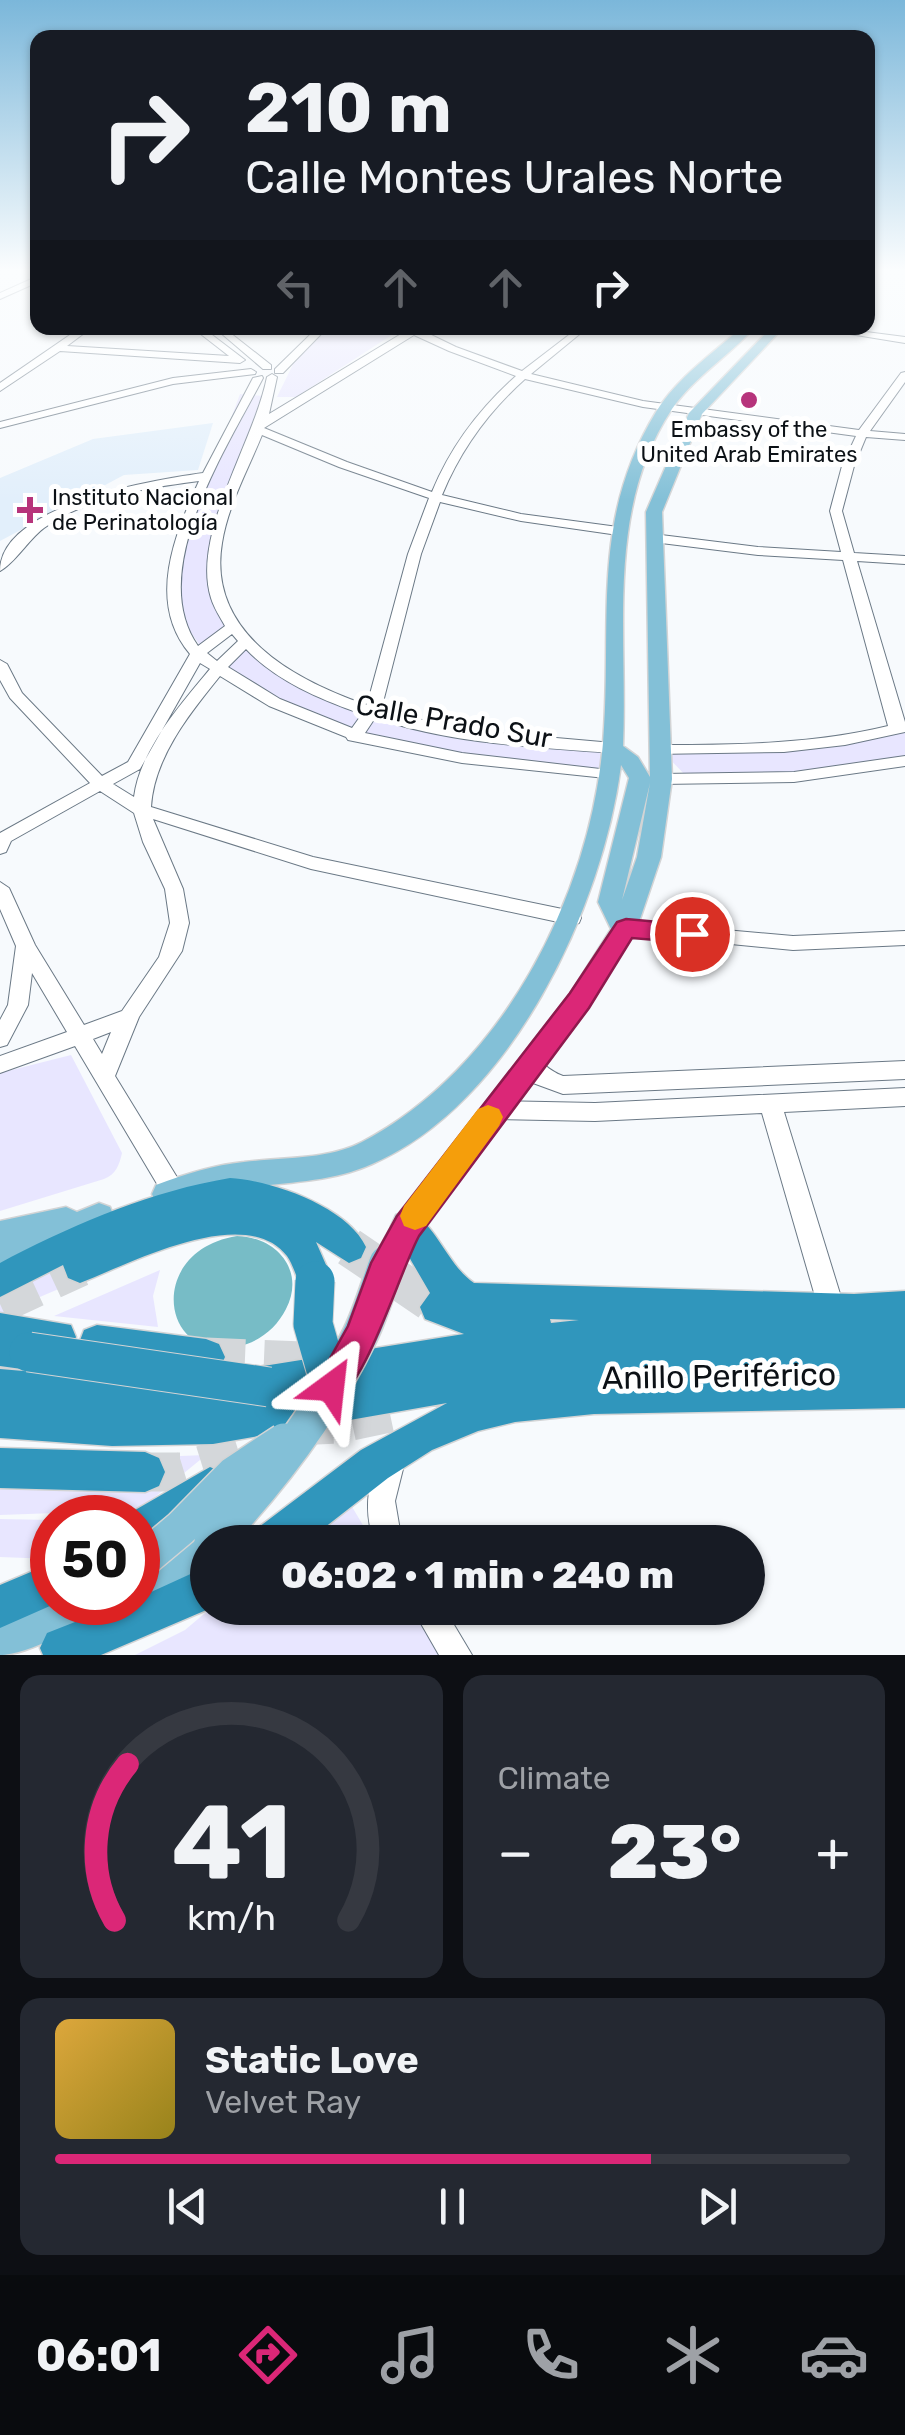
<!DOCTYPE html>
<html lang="en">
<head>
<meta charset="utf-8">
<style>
  :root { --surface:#171b24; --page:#242831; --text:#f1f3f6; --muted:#9ea1a6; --line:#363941; --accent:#db2777 }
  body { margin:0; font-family:Rubik,sans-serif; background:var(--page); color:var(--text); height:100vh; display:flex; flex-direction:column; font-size:38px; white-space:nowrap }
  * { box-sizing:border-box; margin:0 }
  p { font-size:32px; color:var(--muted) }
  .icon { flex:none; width:55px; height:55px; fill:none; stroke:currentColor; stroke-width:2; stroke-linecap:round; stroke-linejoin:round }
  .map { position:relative; height:1655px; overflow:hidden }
  .sheet { display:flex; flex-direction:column; gap:20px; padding:20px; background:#0d0f14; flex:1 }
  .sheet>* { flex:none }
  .banner { position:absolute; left:30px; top:30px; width:845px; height:305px; border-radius:20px; box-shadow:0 2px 8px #0004; background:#171b24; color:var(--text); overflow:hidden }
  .speed { position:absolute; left:30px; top:1495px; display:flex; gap:20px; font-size:50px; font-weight:700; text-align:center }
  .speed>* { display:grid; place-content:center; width:130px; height:130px; border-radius:50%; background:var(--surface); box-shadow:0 2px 8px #0004; line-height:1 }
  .speed .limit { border:15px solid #d22; background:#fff; color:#111 }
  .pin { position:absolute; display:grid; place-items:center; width:85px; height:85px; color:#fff; margin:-42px; border:5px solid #fff; border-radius:50%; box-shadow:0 2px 10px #0007 }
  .me { position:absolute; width:110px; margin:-55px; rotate:30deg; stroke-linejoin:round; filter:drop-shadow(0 0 8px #0008) }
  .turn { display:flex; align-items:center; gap:35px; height:210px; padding:0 50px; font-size:45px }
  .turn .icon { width:130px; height:130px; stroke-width:2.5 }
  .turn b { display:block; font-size:70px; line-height:85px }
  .lanes { display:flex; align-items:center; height:95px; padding:0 50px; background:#0003; justify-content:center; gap:50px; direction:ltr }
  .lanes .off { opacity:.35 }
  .big { font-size:75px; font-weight:800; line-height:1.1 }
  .sheet .widget { flex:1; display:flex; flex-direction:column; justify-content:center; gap:15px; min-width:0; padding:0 35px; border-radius:20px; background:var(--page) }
  .sheet .dial { align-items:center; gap:0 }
  .dial svg { height:260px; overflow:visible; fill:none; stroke:var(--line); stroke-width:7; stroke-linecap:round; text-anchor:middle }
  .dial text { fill:var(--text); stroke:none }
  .song { display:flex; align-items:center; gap:30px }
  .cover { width:120px; height:120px; border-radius:15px; background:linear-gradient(135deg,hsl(40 70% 55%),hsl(50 70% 35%)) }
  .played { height:10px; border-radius:5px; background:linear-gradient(90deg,var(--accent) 75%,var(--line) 75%) }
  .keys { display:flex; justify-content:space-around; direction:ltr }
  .heat { display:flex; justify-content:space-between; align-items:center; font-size:55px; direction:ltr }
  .sheet .tiles { flex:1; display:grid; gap:20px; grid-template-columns:1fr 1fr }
  .widget:last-child { grid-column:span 2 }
  .trip { position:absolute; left:190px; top:1525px; width:575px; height:100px; border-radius:50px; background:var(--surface); box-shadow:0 2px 8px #0004; font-weight:800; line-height:100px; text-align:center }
  .tab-bar { display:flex; height:160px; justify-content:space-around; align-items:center; background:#090b0e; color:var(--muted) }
  .tab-bar .icon { width:70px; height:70px }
  .tab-bar .active { color:var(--accent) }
  .tab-bar b { font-size:45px; color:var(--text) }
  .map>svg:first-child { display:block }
  .built { fill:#e2effb }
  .green { fill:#e8e6ff }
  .water { fill:#77bcc6 }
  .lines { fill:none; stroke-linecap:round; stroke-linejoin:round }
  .highway-tunnel { stroke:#d4d7da; stroke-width:39; stroke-dasharray:39 19; stroke-linecap:butt }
  .minor-casing { stroke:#6b7986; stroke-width:2 }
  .major-casing { stroke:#d3d4d5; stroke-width:3 }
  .highway-casing { stroke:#d3d4d5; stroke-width:3 }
  .minor { fill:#fff; fill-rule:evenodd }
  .major { fill:#83c0d7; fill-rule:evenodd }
  .highway { fill:#3096bc; fill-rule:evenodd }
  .major-bridge-casing { stroke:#d3d4d5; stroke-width:38; stroke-linecap:butt }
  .highway-bridge-casing { stroke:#d3d4d5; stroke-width:41; stroke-linecap:butt }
  .major-bridge { stroke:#83c0d7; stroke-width:35 }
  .highway-bridge { stroke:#3096bc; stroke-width:39 }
  .route { fill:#db2777; stroke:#8e194d; stroke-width:2.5 }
  .slow { fill:#f59e0b }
  .poi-dot { fill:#b7347b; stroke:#fff; stroke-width:4 }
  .labels { text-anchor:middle; stroke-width:10; stroke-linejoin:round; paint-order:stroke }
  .far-poi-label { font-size:22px; fill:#0c1116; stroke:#fff }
  .street-label { font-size:28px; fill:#0c1116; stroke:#fff }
  .near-street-label { font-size:32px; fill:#0c1116; stroke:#fff }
</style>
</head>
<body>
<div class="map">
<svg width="905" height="1655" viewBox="0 0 905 1655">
  <rect width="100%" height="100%" fill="#f7fafd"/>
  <!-- built -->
  <path class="built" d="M213,423L198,470L124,475L0,541V478L93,439Z"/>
  <!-- green -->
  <path class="green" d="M322,328L401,329L296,397H277L303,344Z
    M240,394L264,396L214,565L232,620L201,647L185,624L174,573Z
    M247,646L302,683L409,724L613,748L609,775L399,746L279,702L219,664Z
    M905,727V761L794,777L689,779L661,750L778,748Z
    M71,1055L122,1153C119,1166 116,1174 104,1179L0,1211V1073Z
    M76,1260L82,1279L0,1314V1296Z
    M160,1270L153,1296L158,1327L54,1316Z
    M206,1455L139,1510L0,1515V1484L155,1457Z
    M345,1495L373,1542H289Z
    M0,1519L52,1520V1559L0,1557Z
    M211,1608H411L439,1655H135L185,1630Z"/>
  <!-- water -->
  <path class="water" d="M237,1236C276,1237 306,1270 286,1309C278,1325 264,1338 247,1344C161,1373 142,1251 237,1236Z"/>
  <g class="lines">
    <!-- highway-tunnel -->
    <path class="highway-tunnel" d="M349,1247L438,1307
      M0,1304L80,1267
      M206,1357L324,1362
      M294,1426L337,1424L403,1410
      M145,1472H180L261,1447"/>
    <!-- minor casing -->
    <g class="minor-casing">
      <path id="minor" d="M38,276V282L0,299V293Z
        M80,328H91L67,346L229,356L193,328H203L245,360L240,363L60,351L0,391V383Z
        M215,328H224L271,365V369H263Z
        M317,328H327L283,373H275V369Z
        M404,328H422L421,330L456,347L522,371L578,328H587L531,374L643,401L859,430L901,373L905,372V382L870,431L905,434V440L866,437L854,466L842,511L854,553L905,556V564L857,561L905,722V732L845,745L784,752L655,754L653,750L655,746L661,745C737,745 814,744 888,726L843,560L758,555L653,542L647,538L653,534L758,547L841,552L830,511L842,466L856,436L643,407L525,379C488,412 461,449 442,495L521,514L618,527L624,531L618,535L521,521L440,502L421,554L381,710L464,730L613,743L621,748L613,753C532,747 453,744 375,718L365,733L462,753L609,770L615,771L617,775L615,779L462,763L348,740L346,737L269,706L220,676C190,713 154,757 151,807L313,857L572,911L579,913L581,918L579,923L572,925L311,869L153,819L183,889L189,923L182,951L139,1017L115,1076L186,1192L182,1199L174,1202L166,1199L75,1046L0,1073V1056L67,1032L32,973L28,1005L7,1045L0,1047V1020L8,1005L16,946L0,909V882L9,888L35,945L84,1025L122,1011L159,957L170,923L165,889L143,842L134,813L100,791L11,841L6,852L0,854V833L90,783L10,698L0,680V660L7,664L22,693L102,776L128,762L190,654C146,602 175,534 199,481C147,488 89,496 44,528C28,540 15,563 0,571C0,505 153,480 203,473L253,378L262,376L263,378C228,446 145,571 198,646L225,626C220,617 214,608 211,598C191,534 254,443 267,377L272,374L277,377L269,414L406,331ZM414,335L449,351L516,376C479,409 451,446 432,492L347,462L264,428ZM262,435L339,467L429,498L408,554L367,705C294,680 207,633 222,543C228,505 248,470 262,435ZM232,634L238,641L217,661L207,653ZM246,649C276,681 322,700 362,714L352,728L280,699L228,667ZM200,663L210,669C180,705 140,750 134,797L113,784L140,769ZM111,1032L102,1054L93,1039Z
        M813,328H835L905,337V343Z
        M251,369L256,372L255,374L173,384L0,428V422L173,378Z
        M905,756V766L794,782L661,784L653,779L661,774L794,772Z
        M625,921L793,936L905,931V945L793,950L618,933L615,928L618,923Z
        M531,1057C543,1061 547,1070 563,1076L905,1061V1079L563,1094L533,1083L520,1065L523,1059Z
        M905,1088V1106L784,1112L845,1310L841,1318L832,1322L823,1318L819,1310L762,1113L595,1121L494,1119L486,1116L483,1110L486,1104L494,1101L595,1103Z
        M391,1447L401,1451L405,1461L395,1501L402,1542H374C363,1509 368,1483 381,1451Z
        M412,1608H444L472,1655H439Z"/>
    </g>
    <!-- major casing -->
    <g class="major-casing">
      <path id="major" d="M741,328H754C729,356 694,377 672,409C605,509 628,633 623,746L638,757L650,777L646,512L689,413L771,328H783L702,414L662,512L672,779L661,857L637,928L588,1008L419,1236L398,1273L387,1277L376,1273L371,1263L397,1216L570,994L611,929L598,902L629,778L621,765C603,907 511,1104 372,1164C334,1181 293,1182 252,1187C227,1189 176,1210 156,1203L152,1194L156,1185C185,1174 214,1165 244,1162C283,1157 327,1160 362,1142C502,1069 590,896 603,743C613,624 589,522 656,412C677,378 712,354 741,328ZM650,783L637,857L622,900Z
        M99,1203L110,1207L114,1217L110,1227L0,1276V1221L66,1207L77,1212Z
        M208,1527L221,1533L225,1542H208V1570L152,1615L138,1620L124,1615L119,1602H138V1577L195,1533Z
        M52,1595V1602H97C87,1627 26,1655 0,1655V1623Z"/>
    </g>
    <!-- highway casing -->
    <g class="highway-casing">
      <path id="highway" d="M230,1178C271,1180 348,1207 366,1247L361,1258L349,1263L316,1242L333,1281L327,1293L315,1297L303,1293C298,1282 294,1266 287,1256C245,1202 129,1264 80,1283L68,1278L63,1265L0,1297V1263L11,1257C80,1222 152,1191 230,1178Z
        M408,1211C435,1221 447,1265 474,1283L854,1294L905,1291V1408L594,1414L515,1422L478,1431L432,1450L388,1478L306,1542H253L259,1527L361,1450L447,1403L213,1444L112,1446L0,1438V1369L106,1378L203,1375L97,1361L84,1356L79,1343L84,1330L97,1325L206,1339L219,1344L225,1357L219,1370L207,1375L464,1334L425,1319L420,1307L430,1293L391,1226L396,1215ZM550,1319L579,1320L551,1323Z
        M0,1313L71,1325L76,1337L71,1349L58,1355L47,1353L42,1365L29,1370L0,1366Z
        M0,1448L145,1452L159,1458L165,1472L159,1486L145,1492L0,1488Z
        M210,1467L224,1473L230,1487L224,1501L138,1552V1518L123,1517Z
        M52,1563V1602H59L0,1628V1585Z
        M208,1566V1608H211L101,1655H43L40,1648L47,1633L126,1602H138V1598Z"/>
    </g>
    <!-- minor -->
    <use href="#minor" class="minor"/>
    <!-- major -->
    <use href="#major" class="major"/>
    <!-- highway -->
    <use href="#highway" class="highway"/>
    <!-- major-bridge casing -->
    <g class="major-bridge-casing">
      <path id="major-bridge" d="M212,1542C269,1482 324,1410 360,1335C371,1313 378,1287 387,1263
        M138,1564L181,1528L234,1474L284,1441"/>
    </g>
    <!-- highway-bridge casing -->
    <g class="highway-bridge-casing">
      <path id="highway-bridge" d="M315,1281L313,1324L331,1387
        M29,1352L269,1387"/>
    </g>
    <!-- major-bridge -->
    <use href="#major-bridge" class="major-bridge"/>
    <!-- highway-bridge -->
    <use href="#highway-bridge" class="highway-bridge"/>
  </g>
  <!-- sky -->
  <linearGradient id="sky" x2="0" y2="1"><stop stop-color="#7bb7da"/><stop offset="0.54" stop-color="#fbfdfe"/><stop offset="1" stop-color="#fbfdfe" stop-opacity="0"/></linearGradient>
  <rect width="905" height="501" fill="url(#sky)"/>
  <!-- route -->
  <path class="route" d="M626,919L692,925L701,928L705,934L701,940L692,943L632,938L589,1008L419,1236C399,1273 365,1390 331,1404L319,1399L314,1387L348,1326L371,1263L397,1216L570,993L617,922Z"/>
  <!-- slow -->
  <path class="slow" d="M488,1105L499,1109L503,1117L499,1126L426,1226L415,1230L404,1226L400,1216L404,1206L478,1109Z"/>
  <!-- markers -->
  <g class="poi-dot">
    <circle cx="749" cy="400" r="10"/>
    <path d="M25 495h10v10h10v10h-10v10h-10v-10h-10v-10h10z"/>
  </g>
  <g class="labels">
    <!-- far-poi labels -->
    <g class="far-poi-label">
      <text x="749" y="437">Embassy of the<tspan x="749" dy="25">United Arab Emirates</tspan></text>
      <text x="52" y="505" text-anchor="start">Instituto Nacional<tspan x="52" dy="25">de Perinatología</tspan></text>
    </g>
    <!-- street labels -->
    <g class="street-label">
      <text transform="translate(454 721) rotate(10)" y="10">Calle Prado Sur</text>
    </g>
    <!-- near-street labels -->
    <g class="near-street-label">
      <text transform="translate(719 1376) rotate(-1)" y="11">Anillo Periférico</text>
    </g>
  </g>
</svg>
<div class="speed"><div class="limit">50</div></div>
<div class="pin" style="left:692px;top:934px;background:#d93025"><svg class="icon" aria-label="arrive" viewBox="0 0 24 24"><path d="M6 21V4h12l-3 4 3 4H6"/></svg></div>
<svg class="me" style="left:331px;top:1387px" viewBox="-20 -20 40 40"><path d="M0-17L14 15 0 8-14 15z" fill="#db2777" stroke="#fff" stroke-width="4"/></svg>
<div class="trip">06:02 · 1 min · 240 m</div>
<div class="banner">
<div class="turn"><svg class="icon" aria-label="right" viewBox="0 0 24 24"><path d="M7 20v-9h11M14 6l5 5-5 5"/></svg><div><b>210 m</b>Calle Montes Urales Norte</div></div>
<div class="lanes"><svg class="icon off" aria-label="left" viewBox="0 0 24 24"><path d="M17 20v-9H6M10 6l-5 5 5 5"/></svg><svg class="icon off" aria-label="ahead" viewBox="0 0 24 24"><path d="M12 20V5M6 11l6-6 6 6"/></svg><svg class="icon off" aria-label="ahead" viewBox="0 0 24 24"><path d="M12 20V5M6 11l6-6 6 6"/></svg><svg class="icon" aria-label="right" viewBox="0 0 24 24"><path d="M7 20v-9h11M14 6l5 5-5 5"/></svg></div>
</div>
</div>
<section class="sheet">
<div class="tiles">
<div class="widget dial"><svg viewBox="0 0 100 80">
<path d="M14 69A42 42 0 1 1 86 69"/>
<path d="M14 69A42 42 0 0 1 18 21" stroke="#db2777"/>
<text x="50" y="56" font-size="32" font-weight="700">41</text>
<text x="50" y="72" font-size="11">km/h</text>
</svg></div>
<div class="widget"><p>Climate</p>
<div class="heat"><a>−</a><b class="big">23°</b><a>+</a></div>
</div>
<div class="widget">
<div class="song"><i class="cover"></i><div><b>Static Love</b><p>Velvet Ray</p></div></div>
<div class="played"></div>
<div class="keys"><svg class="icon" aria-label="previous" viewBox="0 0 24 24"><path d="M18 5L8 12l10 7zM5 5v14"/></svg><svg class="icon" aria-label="pause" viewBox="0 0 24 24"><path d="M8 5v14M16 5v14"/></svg><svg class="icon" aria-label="next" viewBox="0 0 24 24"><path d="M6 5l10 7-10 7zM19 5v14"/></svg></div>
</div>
</div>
</section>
<nav class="tab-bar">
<b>06:01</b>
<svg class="icon active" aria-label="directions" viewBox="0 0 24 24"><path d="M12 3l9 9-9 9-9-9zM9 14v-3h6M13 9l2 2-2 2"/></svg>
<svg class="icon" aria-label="music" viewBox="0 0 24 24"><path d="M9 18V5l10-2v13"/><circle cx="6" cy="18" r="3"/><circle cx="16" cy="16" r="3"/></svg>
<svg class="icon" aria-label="phone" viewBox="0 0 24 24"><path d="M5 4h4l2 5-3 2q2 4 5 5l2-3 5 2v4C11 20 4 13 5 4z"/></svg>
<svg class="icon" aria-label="climate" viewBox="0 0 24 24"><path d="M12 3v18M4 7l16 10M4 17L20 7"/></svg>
<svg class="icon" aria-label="car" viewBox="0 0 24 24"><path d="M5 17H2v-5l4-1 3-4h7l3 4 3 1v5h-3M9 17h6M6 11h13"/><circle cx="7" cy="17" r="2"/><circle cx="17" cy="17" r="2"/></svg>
</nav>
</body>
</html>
